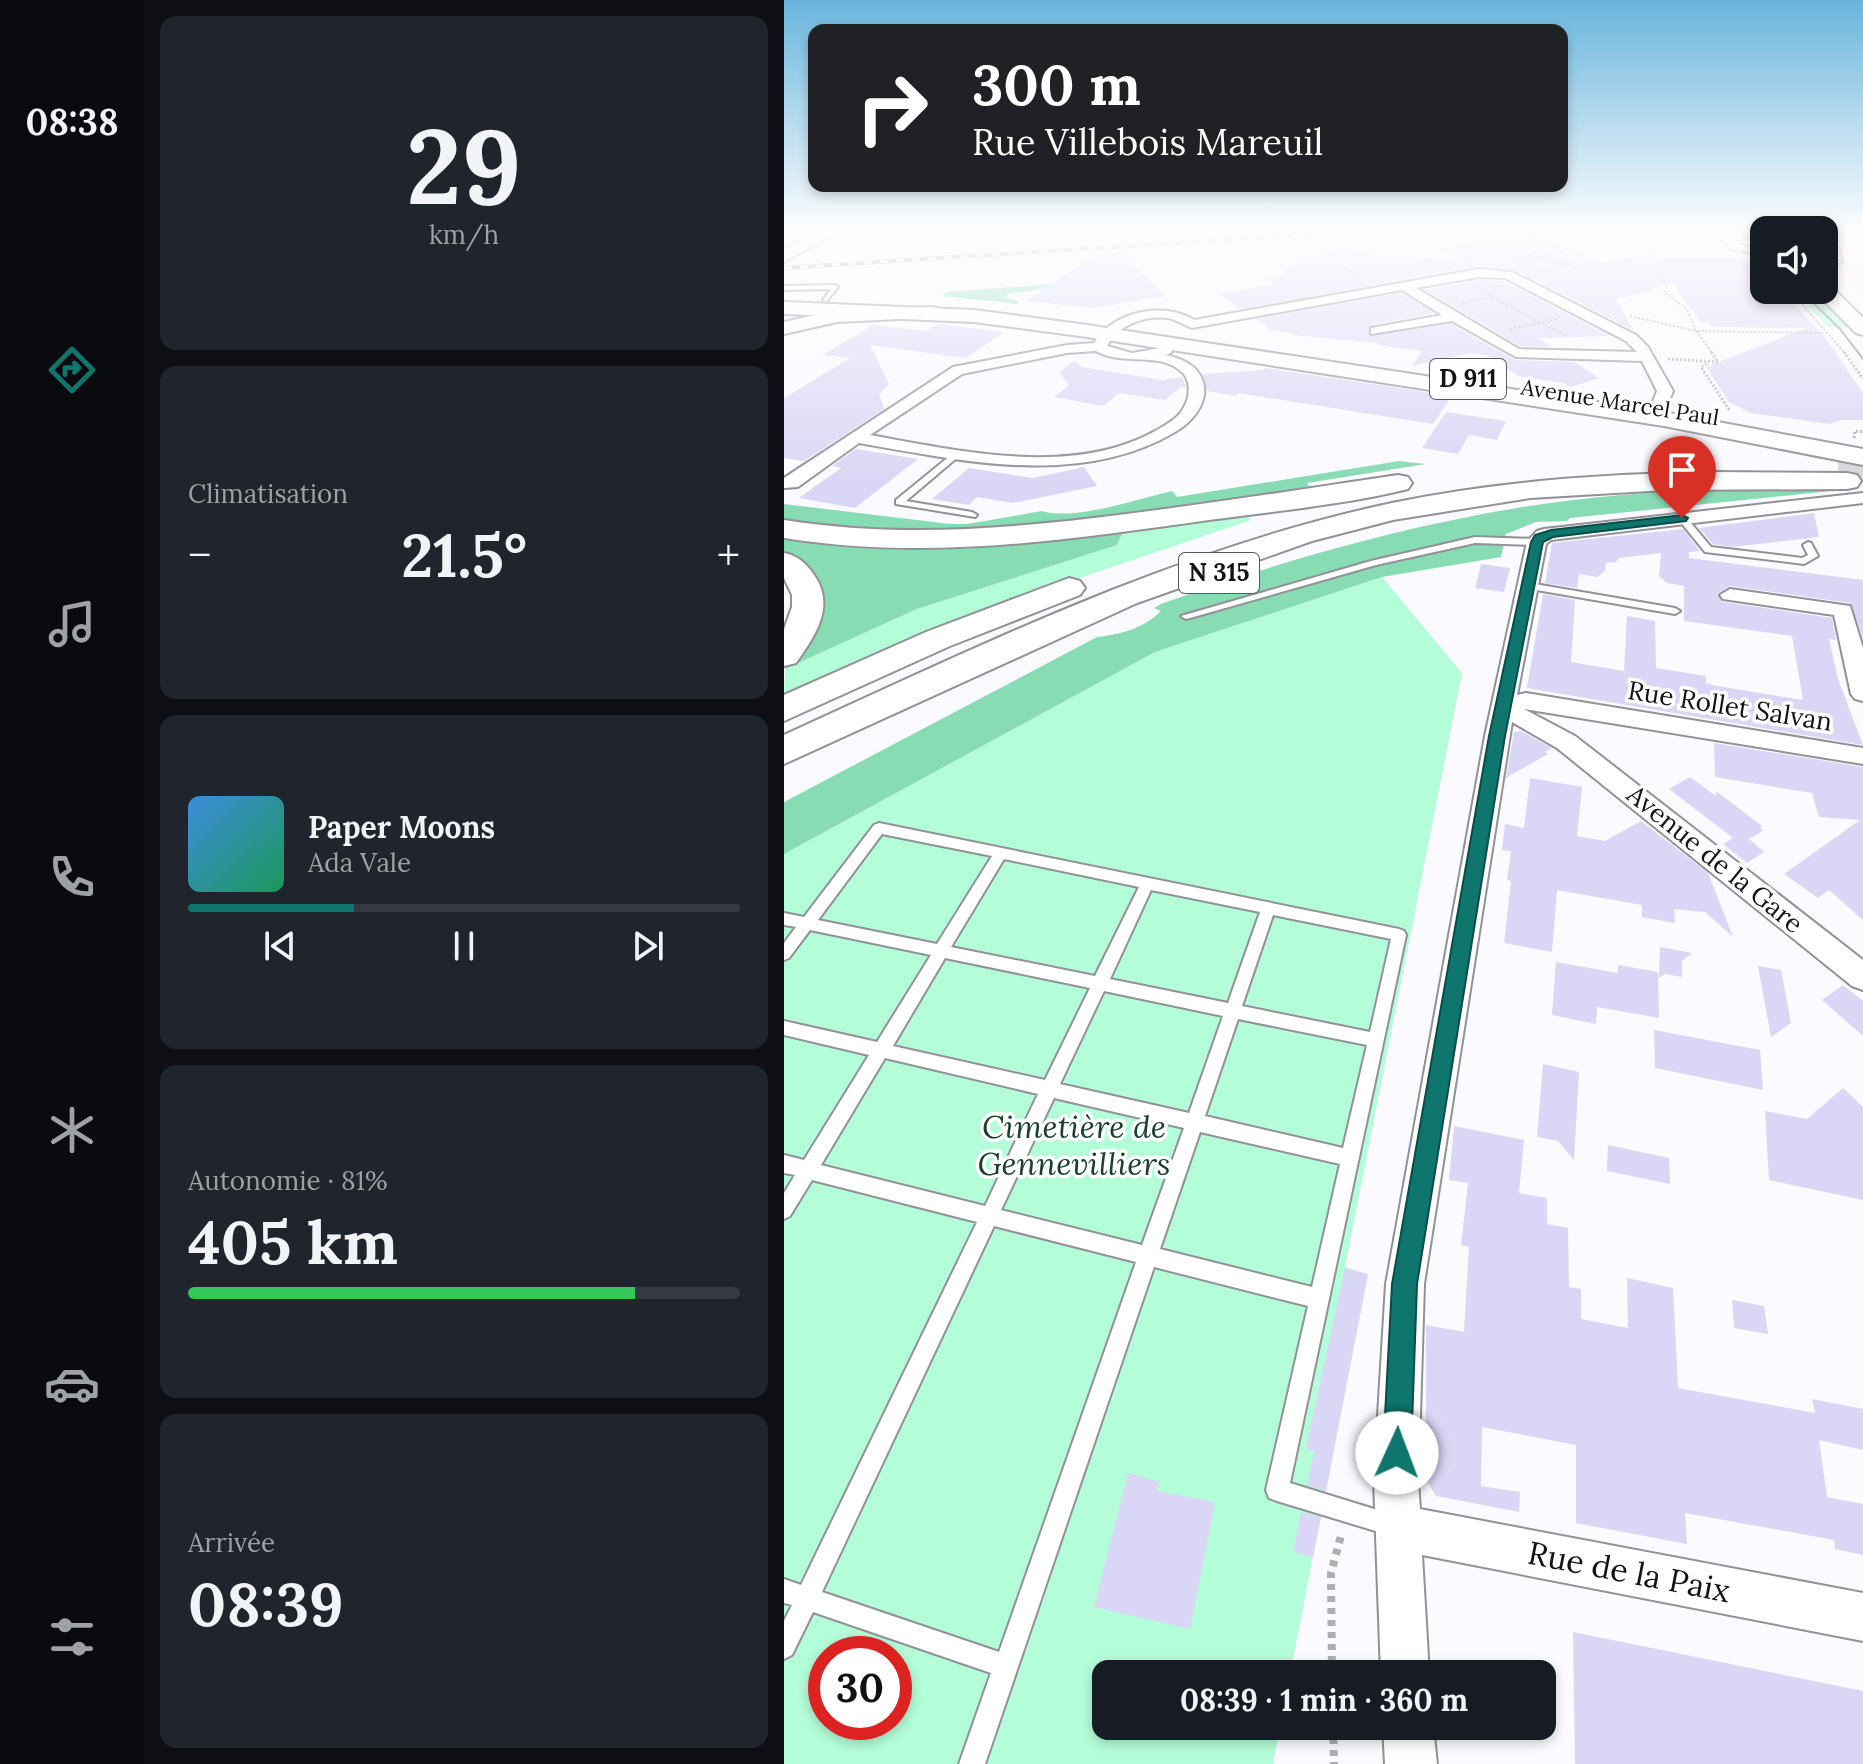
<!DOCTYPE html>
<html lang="fr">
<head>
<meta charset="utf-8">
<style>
  :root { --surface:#171b24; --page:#20242c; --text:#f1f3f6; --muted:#9ea1a6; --line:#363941; --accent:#0f766e }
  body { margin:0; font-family:Lora,serif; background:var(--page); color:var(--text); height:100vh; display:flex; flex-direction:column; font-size:30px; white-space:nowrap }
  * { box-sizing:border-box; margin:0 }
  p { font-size:26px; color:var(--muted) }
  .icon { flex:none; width:44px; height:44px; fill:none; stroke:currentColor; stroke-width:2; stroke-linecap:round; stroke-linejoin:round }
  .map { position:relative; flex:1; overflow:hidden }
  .sheet { display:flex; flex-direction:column; gap:16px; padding:16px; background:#0d0f14; width:640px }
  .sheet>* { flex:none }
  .guide { position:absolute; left:24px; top:24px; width:760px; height:168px; border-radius:16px; box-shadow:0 4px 12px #0003; background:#202124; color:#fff; overflow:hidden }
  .fabs { position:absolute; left:966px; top:216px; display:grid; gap:16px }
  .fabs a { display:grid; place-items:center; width:88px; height:88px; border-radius:16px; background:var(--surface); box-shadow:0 4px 12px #0003; font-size:40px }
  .speed { position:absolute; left:24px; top:1636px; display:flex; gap:16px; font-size:40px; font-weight:700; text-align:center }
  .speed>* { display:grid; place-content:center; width:104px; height:104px; border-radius:50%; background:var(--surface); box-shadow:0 4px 12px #0003; line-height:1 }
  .speed .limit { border:12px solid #d22; background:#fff; color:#111 }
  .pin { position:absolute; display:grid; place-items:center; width:68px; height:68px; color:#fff; margin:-82px -34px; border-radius:50% 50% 50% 0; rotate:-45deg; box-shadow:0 0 8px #0007 }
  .pin .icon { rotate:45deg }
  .me { position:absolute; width:88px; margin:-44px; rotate:2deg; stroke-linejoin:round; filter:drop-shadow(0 0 6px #0008) }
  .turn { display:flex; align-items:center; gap:28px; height:168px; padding:0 32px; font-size:36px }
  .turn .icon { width:104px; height:104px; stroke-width:2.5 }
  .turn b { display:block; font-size:56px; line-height:68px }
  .big { font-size:60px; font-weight:700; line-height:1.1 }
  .sheet .widget { flex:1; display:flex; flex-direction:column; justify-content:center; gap:12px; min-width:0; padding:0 28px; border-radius:16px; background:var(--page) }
  .sheet .dial { align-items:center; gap:0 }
  .dial b { font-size:104px; line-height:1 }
  .song { display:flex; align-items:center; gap:24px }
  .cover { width:96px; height:96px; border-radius:12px; background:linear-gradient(135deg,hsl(210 70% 55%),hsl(150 70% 35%)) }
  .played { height:8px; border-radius:4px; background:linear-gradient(90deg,var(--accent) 30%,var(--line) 30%) }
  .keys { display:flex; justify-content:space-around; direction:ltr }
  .heat { display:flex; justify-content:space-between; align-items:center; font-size:44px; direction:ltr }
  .charge { height:12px; border-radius:6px; background:linear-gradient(90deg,#34c759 81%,var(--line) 0) }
  .trip { position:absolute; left:308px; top:1660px; width:464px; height:80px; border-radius:16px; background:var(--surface); box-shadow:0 4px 12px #0003; font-weight:700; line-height:80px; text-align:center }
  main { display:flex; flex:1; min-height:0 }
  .menu { display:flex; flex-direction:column; width:144px; justify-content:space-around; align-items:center; background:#090b0e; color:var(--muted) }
  .menu .icon { width:56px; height:56px }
  .menu .on { color:var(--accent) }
  .menu b { font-size:36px; color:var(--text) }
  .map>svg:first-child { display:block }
  .commercial { fill:#ffebf2 }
  .green { fill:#b3fdd8; fill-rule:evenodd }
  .forest { fill:#88dcb4 }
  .building { fill:#d9d7f5 }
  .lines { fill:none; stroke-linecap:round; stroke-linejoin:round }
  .highway-tunnel { stroke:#d8d8dc; stroke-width:25; stroke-dasharray:25 13; stroke-linecap:butt }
  .lane-casing { stroke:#919197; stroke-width:4 }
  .street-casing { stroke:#919197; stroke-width:4 }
  .secondary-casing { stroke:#919197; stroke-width:4 }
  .primary-casing { stroke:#919197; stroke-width:4 }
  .highway-casing { stroke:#919197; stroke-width:4 }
  .path-far2 { stroke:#afafb3; stroke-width:2; stroke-dasharray:2 2; stroke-linecap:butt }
  .path-far1 { stroke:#afafb3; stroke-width:3; stroke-dasharray:2 2; stroke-linecap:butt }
  .path { stroke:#afafb3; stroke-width:8; stroke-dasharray:6 6; stroke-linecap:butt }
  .lane { fill:#fff; fill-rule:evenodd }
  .street { fill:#fff; fill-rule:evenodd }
  .secondary { fill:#fff; fill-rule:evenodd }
  .primary { fill:#fff; fill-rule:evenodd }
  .highway { fill:#fff; fill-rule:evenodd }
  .tram { stroke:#868689; stroke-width:2 }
  .rail-casing { stroke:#868689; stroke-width:4 }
  .rail { stroke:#fff; stroke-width:3; stroke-dasharray:8; stroke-linecap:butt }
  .route { fill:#0f766e; stroke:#0a4d48; stroke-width:2 }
  .labels { text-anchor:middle; stroke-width:7; stroke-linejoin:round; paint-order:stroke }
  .far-street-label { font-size:22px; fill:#141416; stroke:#fff }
  .shield { fill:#fff; stroke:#5a5a5c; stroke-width:2 }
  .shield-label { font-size:24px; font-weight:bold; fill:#141416 }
  .street-label { font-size:26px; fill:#141416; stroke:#fff }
  .near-park-label { font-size:32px; font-style:italic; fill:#1a402f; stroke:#fff }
  .near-street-label { font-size:32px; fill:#141416; stroke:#fff }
</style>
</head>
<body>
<main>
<nav class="menu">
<b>08:38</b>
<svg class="icon on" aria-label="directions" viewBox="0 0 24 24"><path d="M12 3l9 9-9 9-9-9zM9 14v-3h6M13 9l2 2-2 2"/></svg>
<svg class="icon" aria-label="music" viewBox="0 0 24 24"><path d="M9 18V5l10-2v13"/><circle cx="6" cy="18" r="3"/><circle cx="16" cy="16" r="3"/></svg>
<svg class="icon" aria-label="phone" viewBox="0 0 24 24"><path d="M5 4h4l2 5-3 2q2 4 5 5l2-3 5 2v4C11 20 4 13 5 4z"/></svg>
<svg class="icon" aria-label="climate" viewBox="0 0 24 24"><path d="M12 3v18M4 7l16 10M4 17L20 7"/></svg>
<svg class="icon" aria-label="car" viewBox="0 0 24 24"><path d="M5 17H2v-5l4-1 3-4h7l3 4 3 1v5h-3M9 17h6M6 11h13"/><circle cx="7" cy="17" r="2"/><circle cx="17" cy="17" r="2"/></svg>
<svg class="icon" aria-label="filters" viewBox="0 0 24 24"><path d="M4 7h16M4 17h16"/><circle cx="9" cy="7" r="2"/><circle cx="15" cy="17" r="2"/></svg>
</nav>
<section class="sheet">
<div class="widget dial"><b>29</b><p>km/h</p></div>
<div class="widget"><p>Climatisation</p>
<div class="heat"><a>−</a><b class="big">21.5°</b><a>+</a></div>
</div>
<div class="widget">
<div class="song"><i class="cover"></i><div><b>Paper Moons</b><p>Ada Vale</p></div></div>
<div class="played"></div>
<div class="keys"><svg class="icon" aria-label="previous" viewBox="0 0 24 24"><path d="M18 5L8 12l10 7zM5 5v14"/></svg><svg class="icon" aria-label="pause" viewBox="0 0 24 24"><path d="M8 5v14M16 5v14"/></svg><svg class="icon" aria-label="next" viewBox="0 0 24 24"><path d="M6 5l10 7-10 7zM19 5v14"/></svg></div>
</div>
<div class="widget"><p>Autonomie · 81%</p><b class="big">405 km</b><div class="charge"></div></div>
<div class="widget"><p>Arrivée</p><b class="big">08:39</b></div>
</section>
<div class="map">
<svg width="1079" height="1764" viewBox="0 0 1079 1764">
  <rect width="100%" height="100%" fill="#fafaff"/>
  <!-- commercial -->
  <path class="commercial" d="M1040,231H1079V292L1040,256Z"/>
  <!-- green -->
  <path class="green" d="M1009,290H1034L1071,328L1044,327Z
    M460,512L467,520L260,590L0,698L1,669L133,609L333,545L340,529Z
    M598,577L678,673L561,1267L584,1274L506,1674H322V1726H496L489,1764H0V854L371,652ZM42,1654H110V1722H42Z"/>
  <!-- forest -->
  <path class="forest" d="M268,284V288L224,294L221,297L234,301V304L158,296L163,292Z
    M615,461L642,464L523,483L528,491L178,536L0,523V504L166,524H183L258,511C291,521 353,499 388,491L393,497Z
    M971,485L1066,489L786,518L783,521L752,522L722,534L717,557L598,577L371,652L0,854V802L313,637C337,634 359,629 377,611L370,608L377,604C496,561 633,522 759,504C829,494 900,490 971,485Z
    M340,529L333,545L133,609L1,669C10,653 28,632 32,614C37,587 24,563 0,553V535Z"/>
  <!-- building -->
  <path class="building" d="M746,232L818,263L865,254V258H950L973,264L980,272V290H997L1044,341L1079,393V420H1056L1046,424L967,413L945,402L922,367L1022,328L927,327L924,322H916L887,281L866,291L832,299L849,330L729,269L695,266L457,309L436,294L490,284L483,279L495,277L517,255L559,249L683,262L653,247Z
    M336,252L382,296L309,308L242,301L312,254Z
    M695,280L720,281L825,336L754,338L767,347L736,346L641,290Z
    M617,293L650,313L586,325L585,336L667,324L731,360L791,362L815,378L787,387L779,383L734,376L702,355L687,353L628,366L638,351L594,345L595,343L507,335L509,333L487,330L472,319Z
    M154,324L220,332L182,358L86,345L105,384L95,394L100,409L20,461L0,458V398L66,358L39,355L89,325L142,331Z
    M291,360L297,367L379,380L398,377L402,388L397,387L381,400L335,393L319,406L270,397L285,385L275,372Z
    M481,368L668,396L649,424L454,393L451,396L423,391L419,374L479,370Z
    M662,412L722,421L713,440L685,435L674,454L638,448Z
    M72,449L134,459L71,508L15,498L57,468L48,466Z
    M300,467L313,486L229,503L193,497L185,505L148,499L185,468L249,478Z
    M1030,513L1035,537L949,547L929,544L915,528Z
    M899,529L916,551L905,552V558L1079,580V638L1066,603L946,586L933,594L939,602L1048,618L1052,640L1045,639L1054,679L1079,745L743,688L759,594L791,600L787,662L840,671L843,616L871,621L872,668L922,676V683L933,686L1019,700L1008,636L900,621V586L883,583L875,576L877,553L835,558L832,562L822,563L821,571L813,577L795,574L793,588L761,583L768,543Z
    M697,564L726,568L720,592L691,588Z
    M737,731L768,748L761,752L764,754L722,778L730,732Z
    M930,743L1079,767V920L1045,890L1034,898L1000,874L1076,820L1035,817L1028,793L931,777Z
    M906,777L932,796V791L978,826L976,828L979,831L965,839L980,852L963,863L939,844L949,838L885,789Z
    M746,778L798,787L793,836L821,841L857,821L924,873L949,937L921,912L890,909L891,923L858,917V905L773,890L768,952L720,943L727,881L723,880L727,851L718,850L721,824L740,828Z
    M876,947L908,953L898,961V977L881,974L875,978Z
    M772,962L834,973V965L874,972L875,1018L813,1007L812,1024L768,1015Z
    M974,966L997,970L1007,1023L987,1037Z
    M1059,985L1079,1001V1036L1038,1000Z
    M870,1030L976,1050L979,1090L871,1068Z
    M759,1064L795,1072L790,1160L774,1141L753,1137Z
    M1059,1088L1079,1107V1200L985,1180L981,1111L1023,1119Z
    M670,1126L740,1140L735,1193L763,1198V1224L784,1228L785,1287L797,1289V1319L844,1328L843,1278L889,1288L894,1388L1031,1413L1028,1399L1079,1409V1450L1035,1440L1043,1497L1079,1504V1555L1051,1549L1050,1540L901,1513L903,1544L792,1523V1445L698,1427L697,1486L736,1492L735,1512L652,1496L642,1480V1325L680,1332L685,1247L677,1245L684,1183L665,1180Z
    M824,1145L885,1158L886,1184L823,1171Z
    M561,1268L584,1274L542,1491L523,1485L530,1451L522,1448Z
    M948,1300L980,1306L984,1334L950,1328Z
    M344,1473L375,1482L373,1491L431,1502L406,1629L310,1607Z
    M517,1512L537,1517L529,1557L509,1552Z
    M789,1632L1079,1691V1764H791Z"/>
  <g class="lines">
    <!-- highway-tunnel -->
    <path class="highway-tunnel" d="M1054,466L1079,467"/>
    <!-- lane casing -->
    <g class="lane-casing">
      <path id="lane" d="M1052,247L1055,249L1058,262L1040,267V263L1052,261L1049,249Z
        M968,248L980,249V253L966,251Z
        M0,286L51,285L54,287L42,302L39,300L47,289L0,290Z
        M172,451L176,454L175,456L122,501L188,512L193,515L191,517L112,504V500Z
        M895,516H901L927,547L1018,558L1024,555L1019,545L1024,542L1027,543L1034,556L1020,564L921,552L895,520Z
        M691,537L753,539L758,542L753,545L691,543L592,565L406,618L402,619L397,616L587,561Z
        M745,583L891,608L896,611L891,614L741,588V584Z
        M95,823L615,929L620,931L622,935L506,1483L616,1517L619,1525L616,1533L608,1536L493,1501L485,1498L482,1490L524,1306L370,1267L201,1764H175L207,1673L29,1612L8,1655L0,1659V1621L8,1605L0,1603V1579L17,1585L193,1222L28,1180L6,1216L0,1219V1193L11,1175L0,1173V1155L20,1160L85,1055L0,1035V1021L93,1042L147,955L26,930L5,958L0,960V943L12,927L0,925V913L20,917L90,825ZM98,834L208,856L153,944L34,920ZM220,859L355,887L311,976L167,947ZM367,890L476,912L444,1003L326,979ZM489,915L607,939L586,1032L458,1006ZM161,958L306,988L261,1080L109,1046ZM320,991L439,1016L405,1113L276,1084ZM454,1019L583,1045L559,1148L421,1116ZM101,1058L254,1094L201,1206L37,1165ZM270,1098L400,1128L358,1245L217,1210ZM416,1132L556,1164L528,1287L376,1249ZM210,1226L352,1262L215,1652L38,1592Z"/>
    </g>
    <!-- street casing -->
    <g class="street-casing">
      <path id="street" d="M932,231H943L955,244L974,250L968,253L947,249Z
        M695,269L728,272L852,335L864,347L889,391L881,410L875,412L867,407L873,391L858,361L732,357L668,321L587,334V328L658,315L618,290L408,328C400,325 393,320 384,318C361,315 334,325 323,346L348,353L388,346V352L382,355C398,359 414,365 419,382C425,403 408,422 391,432C296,488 178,461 75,443L14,487L0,488V478L169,367L283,345L310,343C329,311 379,301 410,320ZM695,277L721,278L842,341L853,352L735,349L632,288ZM312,351C339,367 376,350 399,373C407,382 406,397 400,407C395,418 383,424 373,430C289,478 176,451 86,435L178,374L283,353Z
        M1079,493V503L767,540L762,544L733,695L742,693L1079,748V764L740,709L791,736L1079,960V990L1068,986L773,748L728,722L640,1284L634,1481L636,1509L1079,1593V1641L638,1555L645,1674H597L590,1481L602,1284L701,736L743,542L753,531L760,529Z
        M946,589L1066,606L1079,648V701L1071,699L1067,694L1050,615L939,599L936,595Z
        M599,1726H649L653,1764H601Z"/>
    </g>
    <!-- secondary casing -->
    <g class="secondary-casing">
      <path id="secondary" d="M1040,284L1047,286L1079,318V335L1072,333L1033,294L1031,290H1040Z"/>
    </g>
    <!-- primary casing -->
    <g class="primary-casing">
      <path id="primary" d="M0,302L190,310L303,325L880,412L1079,449V465L880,426L303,337L190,322L0,314Z"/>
    </g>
    <!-- highway casing -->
    <g class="highway-casing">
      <path id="highway" d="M33,231H55L0,262V250Z
        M149,307L156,309L159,313L156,317L53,322L0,334V322L53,310Z
        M927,472L1063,473L1073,475L1077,481L1073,487L1063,489L882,490L746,498L609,520L528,541L353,603L0,764V735C197,645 395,548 608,503C714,481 820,474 927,472Z
        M614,475L624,477L628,483L624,489C559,505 491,511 425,520C283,540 142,561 0,538V520C118,539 233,528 350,513C438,502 526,488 614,475Z
        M0,553C14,556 22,563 30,575C52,606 31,636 12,663L0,666V629L8,607V595L0,578Z
        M285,578L296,581L301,588L296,595L166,646L0,721V695L142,632Z"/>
    </g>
    <!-- path-far2 -->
    <path class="path-far2" d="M864,247L883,286L880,292L903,309L912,331L1039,333
      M728,258L761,252
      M736,261C759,257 778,249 802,245
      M785,265L793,264
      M563,269L578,278
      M754,271L785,265L770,261L767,256L758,257
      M1005,290L1062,354
      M698,291L757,323
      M679,303L709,297
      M846,316L912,331L929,354
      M772,319L757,323L783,336
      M726,329L756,323"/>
    <!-- path-far1 -->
    <path class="path-far1" d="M1060,352L1079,379
      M884,359L934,362L927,352
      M923,364L917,367L946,411
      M1070,438L1071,431L1079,432"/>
    <!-- path -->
    <path class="path" d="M548,1674L547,1573L558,1532
      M549,1726L550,1764"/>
    <!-- lane -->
    <use href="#lane" class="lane"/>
    <!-- street -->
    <use href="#street" class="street"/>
    <!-- secondary -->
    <use href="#secondary" class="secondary"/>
    <!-- primary -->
    <use href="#primary" class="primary"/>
    <!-- highway -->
    <use href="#highway" class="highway"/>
    <!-- tram -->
    <path class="tram" d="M957,231L980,255
      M1016,290L1056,329L1079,359"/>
    <!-- rail casing -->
    <g class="rail-casing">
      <path id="rail" d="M0,268L578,231"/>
    </g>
    <!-- rail -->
    <use href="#rail" class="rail"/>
  </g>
  <!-- sky -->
  <linearGradient id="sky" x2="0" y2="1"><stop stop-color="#69b5dc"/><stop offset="0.48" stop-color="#fdfdff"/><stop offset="1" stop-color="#fdfdff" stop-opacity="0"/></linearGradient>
  <rect width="1079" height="478" fill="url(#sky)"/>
  <!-- route -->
  <path class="route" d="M898,515L904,518L902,521L769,537L759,542L721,736L633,1284L627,1453L623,1463L613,1467L603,1463L599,1453L608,1284L705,736L747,542L751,535L767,530Z"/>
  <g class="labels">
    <!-- far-street labels -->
    <g class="far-street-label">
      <text transform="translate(836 402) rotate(9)" y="8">Avenue Marcel Paul</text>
    </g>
    <!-- shield labels -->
    <g class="shield">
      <rect x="646" y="359" width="76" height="40" rx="6"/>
      <rect x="395" y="553" width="80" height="40" rx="6"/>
    </g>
    <g class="shield-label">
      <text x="684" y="387">D 911</text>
      <text x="435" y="581">N 315</text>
    </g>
    <!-- street labels -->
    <g class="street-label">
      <text transform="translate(946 706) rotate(9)" y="9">Rue Rollet Salvan</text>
      <text transform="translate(931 859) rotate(39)" y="9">Avenue de la Gare</text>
    </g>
    <!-- near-park labels -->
    <g class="near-park-label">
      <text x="290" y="1138">Cimetière de<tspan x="290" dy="37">Gennevilliers</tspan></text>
    </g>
    <!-- near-street labels -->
    <g class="near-street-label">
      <text transform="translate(845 1572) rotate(11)" y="11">Rue de la Paix</text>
    </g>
  </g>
</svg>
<div class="fabs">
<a><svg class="icon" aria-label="sound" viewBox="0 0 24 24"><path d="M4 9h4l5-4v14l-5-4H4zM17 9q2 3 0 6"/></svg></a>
</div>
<div class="speed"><div class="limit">30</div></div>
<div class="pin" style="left:898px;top:518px;background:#d93025"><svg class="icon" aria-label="arrive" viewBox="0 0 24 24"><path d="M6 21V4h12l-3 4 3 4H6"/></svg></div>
<svg class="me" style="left:613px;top:1453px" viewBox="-20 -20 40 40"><circle r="19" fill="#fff"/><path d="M0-13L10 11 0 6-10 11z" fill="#0f766e"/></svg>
<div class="trip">08:39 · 1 min · 360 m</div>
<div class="guide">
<div class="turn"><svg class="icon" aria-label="right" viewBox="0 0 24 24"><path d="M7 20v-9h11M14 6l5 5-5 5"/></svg><div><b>300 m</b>Rue Villebois Mareuil</div></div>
</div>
</div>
</main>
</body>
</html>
